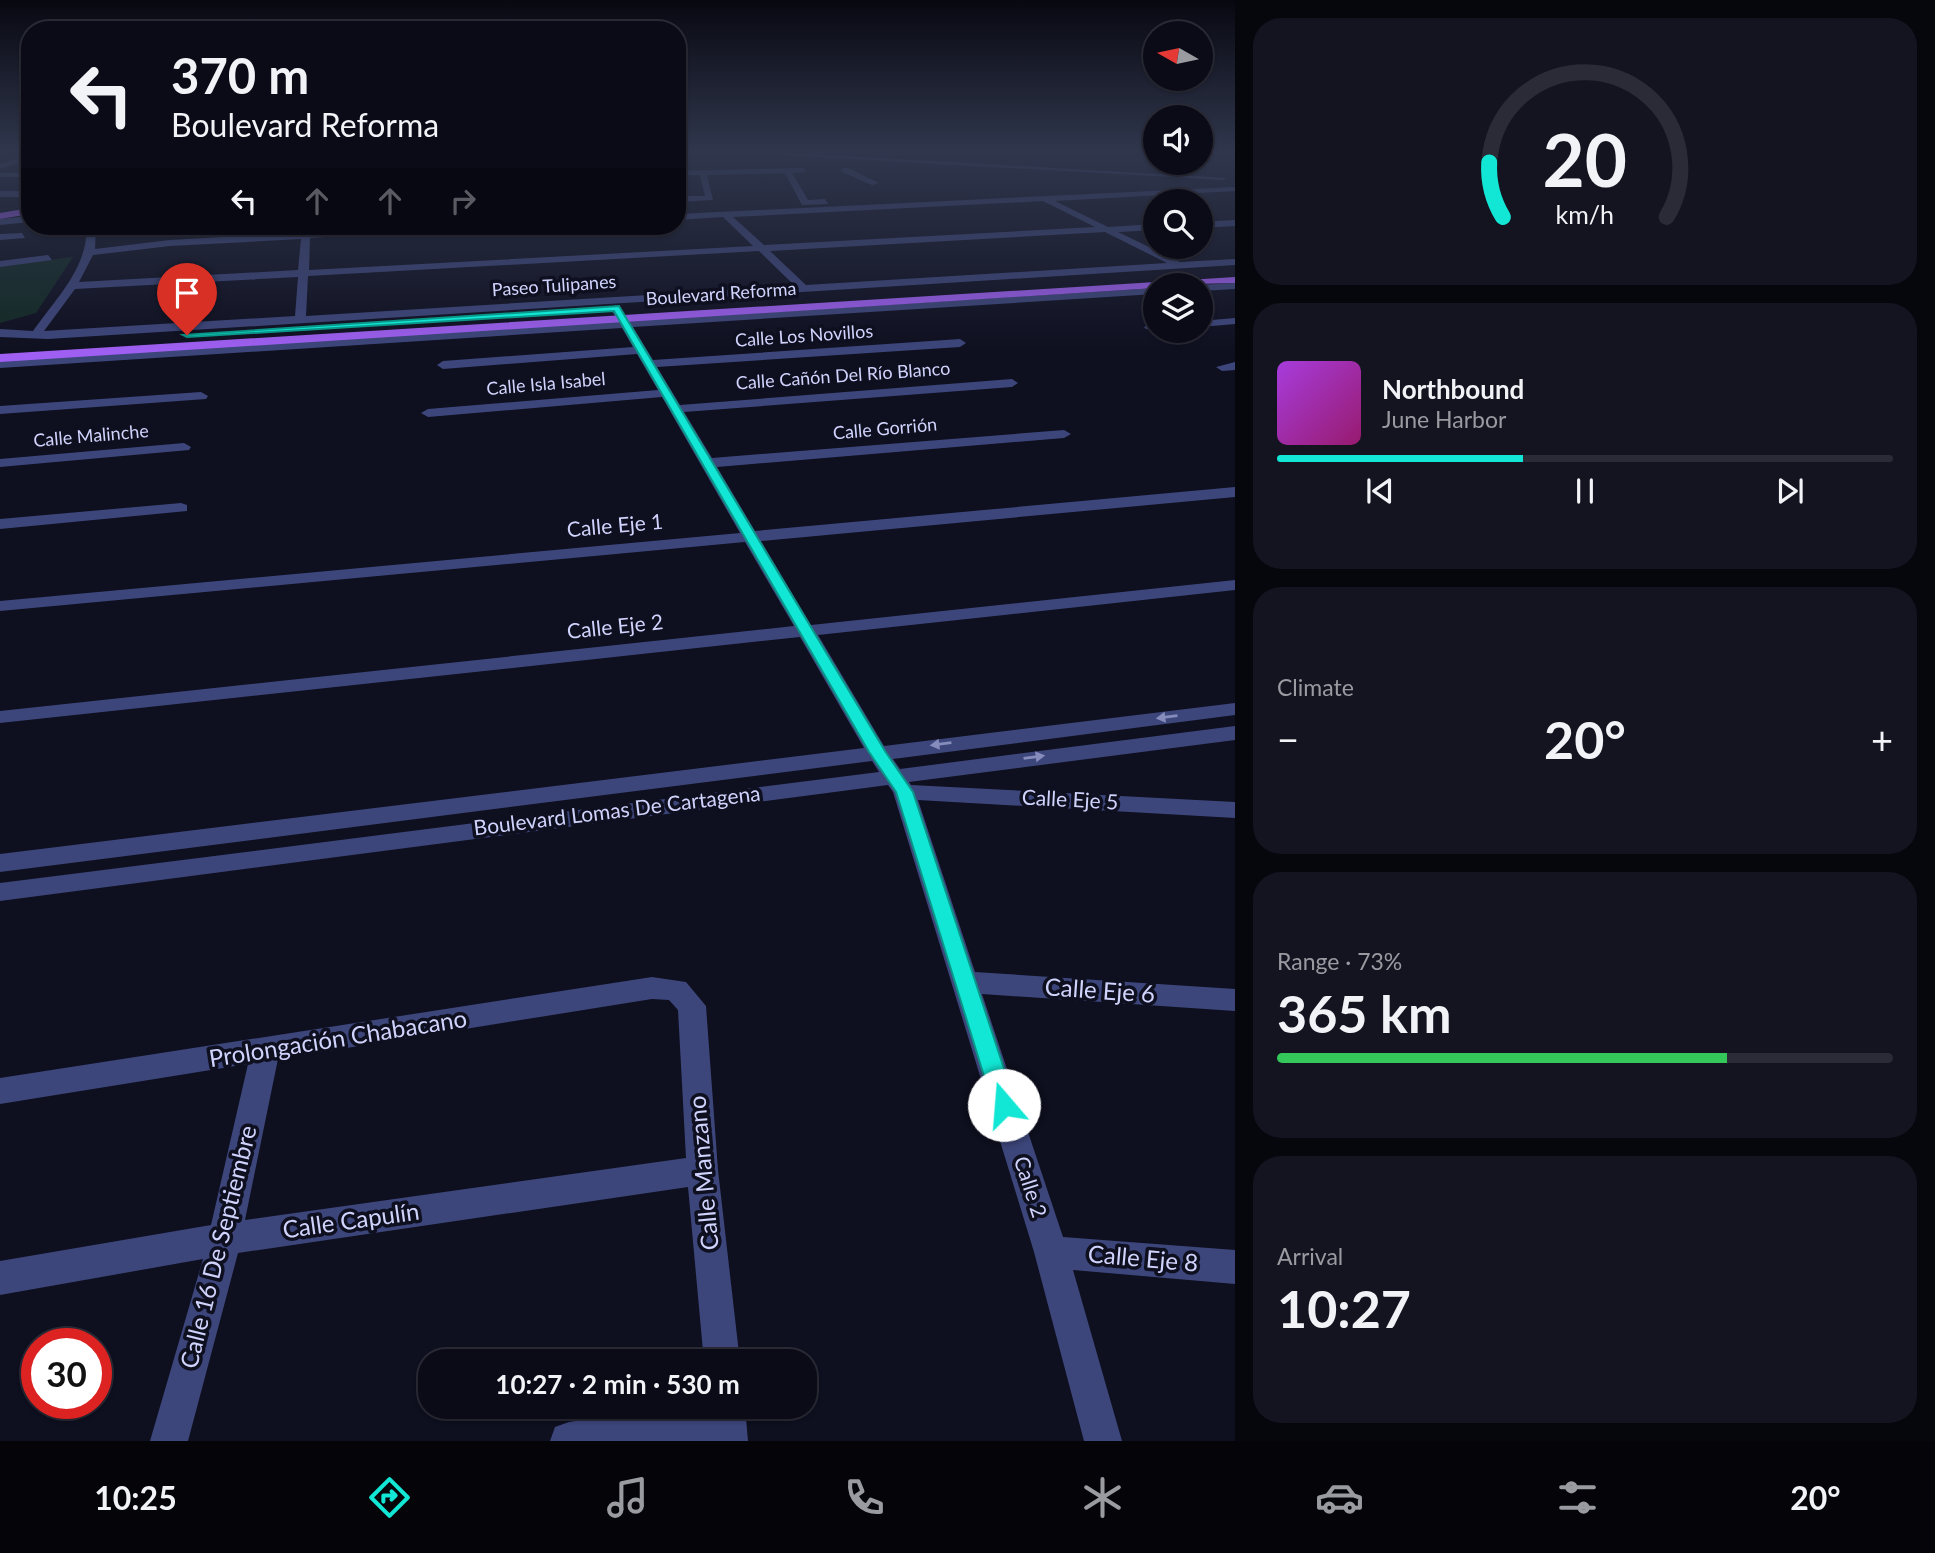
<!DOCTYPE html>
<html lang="en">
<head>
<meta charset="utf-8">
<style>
  :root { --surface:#0a0b17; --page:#131420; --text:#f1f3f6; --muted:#999ba1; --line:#2a2b36; --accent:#11e7d4 }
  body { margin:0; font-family:Lato,sans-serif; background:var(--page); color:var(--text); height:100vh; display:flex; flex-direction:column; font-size:26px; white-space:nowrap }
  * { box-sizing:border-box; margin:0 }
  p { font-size:23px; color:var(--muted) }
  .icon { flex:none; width:38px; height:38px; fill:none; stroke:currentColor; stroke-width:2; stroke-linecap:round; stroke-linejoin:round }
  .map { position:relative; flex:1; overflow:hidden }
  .drawer { display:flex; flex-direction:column; gap:18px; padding:18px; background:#06060d; width:700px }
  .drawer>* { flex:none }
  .top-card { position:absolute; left:21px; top:21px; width:665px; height:214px; border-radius:28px; box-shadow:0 2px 5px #0004,0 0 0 2px var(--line); background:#0a0b17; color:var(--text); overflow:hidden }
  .needle { width:46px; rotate:279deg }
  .buttons { position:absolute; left:1143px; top:21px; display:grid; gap:14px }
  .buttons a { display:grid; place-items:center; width:70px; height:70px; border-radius:50%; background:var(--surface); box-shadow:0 2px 5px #0004,0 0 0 2px var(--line); font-size:35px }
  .speed { position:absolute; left:21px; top:1328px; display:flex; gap:14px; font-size:35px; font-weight:700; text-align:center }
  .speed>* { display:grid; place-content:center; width:91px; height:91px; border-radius:50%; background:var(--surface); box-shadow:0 2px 5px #0004,0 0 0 2px var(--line); line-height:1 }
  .speed .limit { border:10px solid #d22; background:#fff; color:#111 }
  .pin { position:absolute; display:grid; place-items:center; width:60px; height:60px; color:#fff; margin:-72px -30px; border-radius:50% 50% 50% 0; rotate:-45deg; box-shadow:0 0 7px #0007 }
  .pin .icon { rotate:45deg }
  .me { position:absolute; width:77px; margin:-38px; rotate:342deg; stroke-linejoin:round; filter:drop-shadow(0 0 5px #0008) }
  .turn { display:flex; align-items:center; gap:24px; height:147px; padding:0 35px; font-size:32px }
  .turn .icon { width:91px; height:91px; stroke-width:2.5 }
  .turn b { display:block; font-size:49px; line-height:60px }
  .lanes { display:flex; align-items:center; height:66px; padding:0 35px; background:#0003; justify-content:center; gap:35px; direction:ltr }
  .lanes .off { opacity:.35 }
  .big { font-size:52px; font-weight:700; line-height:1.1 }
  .drawer .card { flex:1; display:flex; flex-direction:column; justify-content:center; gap:10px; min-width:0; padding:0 24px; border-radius:28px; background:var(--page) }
  .drawer .dial { align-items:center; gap:0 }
  .dial svg { height:182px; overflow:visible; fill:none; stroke:var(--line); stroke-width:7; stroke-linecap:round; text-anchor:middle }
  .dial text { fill:var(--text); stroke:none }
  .song { display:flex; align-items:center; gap:21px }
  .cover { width:84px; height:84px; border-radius:10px; background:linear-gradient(135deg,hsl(280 70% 55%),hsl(320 70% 35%)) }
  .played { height:7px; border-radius:4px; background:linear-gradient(90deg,var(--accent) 40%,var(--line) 40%) }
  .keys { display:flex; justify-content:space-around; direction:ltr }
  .heat { display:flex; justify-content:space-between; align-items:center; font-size:38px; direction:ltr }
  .charge { height:10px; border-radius:5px; background:linear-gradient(90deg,#34c759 73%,var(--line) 0) }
  .trip { position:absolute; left:418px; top:1349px; width:399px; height:70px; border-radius:28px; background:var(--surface); box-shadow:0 2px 5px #0004,0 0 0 2px var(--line); font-weight:700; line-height:70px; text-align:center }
  .menu { display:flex; height:112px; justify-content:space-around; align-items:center; background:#040409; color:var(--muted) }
  .menu .icon { width:49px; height:49px }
  .menu .selected { color:var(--accent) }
  .menu b { font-size:32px; color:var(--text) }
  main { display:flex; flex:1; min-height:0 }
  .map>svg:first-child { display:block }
  .green { fill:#122924 }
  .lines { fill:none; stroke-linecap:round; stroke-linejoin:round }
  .minor { fill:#3d467b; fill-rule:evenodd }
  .major { fill:#a05ff3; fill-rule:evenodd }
  .oneway { fill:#868cbc }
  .route { fill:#11e7d4; stroke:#0b968a; stroke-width:2 }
  .labels { text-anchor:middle; stroke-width:7; stroke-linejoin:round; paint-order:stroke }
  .far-street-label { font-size:18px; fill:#d0d3fc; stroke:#0e0f1f }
  .street-label { font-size:21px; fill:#d0d3fc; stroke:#0e0f1f }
  .near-street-label { font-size:24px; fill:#d0d3fc; stroke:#0e0f1f }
</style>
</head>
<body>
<main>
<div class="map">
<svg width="1235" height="1441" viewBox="0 0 1235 1441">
  <rect width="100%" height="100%" fill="#0e0f1f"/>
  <!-- green -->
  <path class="green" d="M73,257L36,313L0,323V266Z"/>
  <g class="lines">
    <!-- minor -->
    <path class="minor" d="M708,151H759L1227,178L1223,180Z
      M30,154V159L0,169V164Z
      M803,168L806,172L792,173L808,200L825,199L828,204L802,205L785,173L707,175L713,200L677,202V196H705L700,175H677V171Z
      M842,168H848L879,183L872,185L842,172Z
      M0,173H30V177H0Z
      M1235,187V191L1055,201L1108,227L1155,224V230L1118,232L1180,262L1235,259V265L48,339L0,337V329L33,331C57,297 87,269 87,226H96L95,249L170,240L306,232L501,226L310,238L309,270L753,246L723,217L677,220V214ZM1043,201L1095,227L764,245L733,217ZM1105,232L1167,263L806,285L770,251ZM301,239L298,270L79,282L93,255L170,246ZM759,251L795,286L306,316L308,276ZM298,277L295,316L44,331L75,289Z
      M0,191H30V197H0Z
      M30,216V222L0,225V219Z
      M1235,220V226L1200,228V222Z
      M22,233L25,238L0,240V234Z
      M48,255L52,260L0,267V261Z
      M1235,283V289L1200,291L1198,285Z
      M1155,288V294L633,327L653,360L960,339L966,343L960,347L657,367L680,405L1012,379L1018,383L1012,387L684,412L712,458L1064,430L1071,434L1064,438L717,467L755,531L1235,487V497L761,541L811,625L1235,580V590L818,635L884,746L1235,703V715L893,759L900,769L1235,726V740L909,782L911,785L1235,802V818L918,800L975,972L1235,989V1011L982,994L1063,1237L1235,1250V1284L1073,1270L1122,1441H1084L1034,1252L893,792L888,785L0,901V883L879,772L872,761L0,872V854L864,748L800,637L0,723V711L794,626L745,542L0,611V601L740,533L662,397L428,417L421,413L428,409L658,390L637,354L443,369L437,365L443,361L633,347L622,328L0,368V360L618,321L610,308L616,305L629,321Z
      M1235,318V324L1200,327V321Z
      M1150,324H1155V330L1146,329L1144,327Z
      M1235,362V370L1222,371L1216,367Z
      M201,392L208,396L206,399L0,414V406Z
      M184,443L191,447L189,450L0,467V459Z
      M181,503L187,505V511L0,529V519Z
      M652,977L686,982L706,1006L718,1170L740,1362H704L688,1187L238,1253L188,1441H150L203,1259L0,1295V1261L211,1225L248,1064L0,1104V1078ZM652,999L669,1000L678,1010L686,1158L245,1220L278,1059Z
      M672,1407H745L748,1441H550L555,1427L569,1422Z"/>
    <!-- major -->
    <path class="major" d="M30,208V214L0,219V213Z
      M1235,277V283L1155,285V288L0,362V354Z"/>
  </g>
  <!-- one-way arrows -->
  <defs><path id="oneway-solid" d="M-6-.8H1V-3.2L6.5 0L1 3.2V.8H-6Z" transform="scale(1.75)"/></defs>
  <g class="oneway">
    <use href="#oneway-solid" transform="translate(1167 717) rotate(173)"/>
    <use href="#oneway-solid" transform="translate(941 744) rotate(173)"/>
    <use href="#oneway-solid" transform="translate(1034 757) rotate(-7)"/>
  </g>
  <!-- sky -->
  <linearGradient id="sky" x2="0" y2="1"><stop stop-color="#080811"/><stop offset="0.43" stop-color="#30374d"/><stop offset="1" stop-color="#30374d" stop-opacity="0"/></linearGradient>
  <rect width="1235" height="353" fill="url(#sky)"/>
  <!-- route -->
  <path class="route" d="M619,306L885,751L913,792L1016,1105L1012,1112L1004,1115L996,1112L993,1105L896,792L869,752L614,311L187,337L183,335Z"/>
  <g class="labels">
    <!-- far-street labels -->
    <g class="far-street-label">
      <text transform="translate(554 286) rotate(-4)" y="6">Paseo Tulipanes</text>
      <text transform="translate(721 294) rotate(-4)" y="6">Boulevard Reforma</text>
      <text transform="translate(804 336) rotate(-4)" y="6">Calle Los Novillos</text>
      <text transform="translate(843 376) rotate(-4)" y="6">Calle Cañón Del Río Blanco</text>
      <text transform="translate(546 384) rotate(-5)" y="6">Calle Isla Isabel</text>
      <text transform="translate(885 429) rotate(-5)" y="6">Calle Gorrión</text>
      <text transform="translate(91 436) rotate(-5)" y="6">Calle Malinche</text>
    </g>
    <!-- street labels -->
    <g class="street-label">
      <text transform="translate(615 526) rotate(-5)" y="7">Calle Eje 1</text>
      <text transform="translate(615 627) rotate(-6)" y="7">Calle Eje 2</text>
      <text transform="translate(1070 800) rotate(3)" y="7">Calle Eje 5</text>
      <text transform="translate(617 811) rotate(-7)" y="7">Boulevard Lomas De Cartagena</text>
      <text transform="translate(1030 1187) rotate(72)" y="7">Calle 2</text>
    </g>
    <!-- near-street labels -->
    <g class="near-street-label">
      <text transform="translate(1100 991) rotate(4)" y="8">Calle Eje 6</text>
      <text transform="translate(338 1039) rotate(-9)" y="8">Prolongación Chabacano</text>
      <text transform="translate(704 1173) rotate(-95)" y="8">Calle Manzano</text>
      <text transform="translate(351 1221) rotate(-8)" y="8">Calle Capulín</text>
      <text transform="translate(219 1247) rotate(-76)" y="8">Calle 16 De Septiembre</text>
      <text transform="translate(1143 1259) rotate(5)" y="8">Calle Eje 8</text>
    </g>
  </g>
</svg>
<div class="buttons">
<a><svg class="needle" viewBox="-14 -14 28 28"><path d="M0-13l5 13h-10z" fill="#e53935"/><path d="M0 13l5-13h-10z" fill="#999ba1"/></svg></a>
<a><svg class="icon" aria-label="sound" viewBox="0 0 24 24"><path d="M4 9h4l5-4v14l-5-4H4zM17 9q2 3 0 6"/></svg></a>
<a><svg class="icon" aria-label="search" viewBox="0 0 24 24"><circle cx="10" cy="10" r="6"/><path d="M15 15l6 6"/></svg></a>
<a><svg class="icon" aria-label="layers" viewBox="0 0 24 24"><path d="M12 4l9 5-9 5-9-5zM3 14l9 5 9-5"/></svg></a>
</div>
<div class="speed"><div class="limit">30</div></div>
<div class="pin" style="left:187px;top:335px;background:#d93025"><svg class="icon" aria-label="arrive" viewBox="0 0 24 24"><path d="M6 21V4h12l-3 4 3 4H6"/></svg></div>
<svg class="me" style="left:1004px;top:1105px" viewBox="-20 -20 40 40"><circle r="19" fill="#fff"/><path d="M0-13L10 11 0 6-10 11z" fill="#11e7d4"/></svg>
<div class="trip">10:27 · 2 min · 530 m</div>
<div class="top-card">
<div class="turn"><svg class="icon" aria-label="left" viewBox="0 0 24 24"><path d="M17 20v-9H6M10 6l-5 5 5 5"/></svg><div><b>370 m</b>Boulevard Reforma</div></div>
<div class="lanes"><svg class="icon" aria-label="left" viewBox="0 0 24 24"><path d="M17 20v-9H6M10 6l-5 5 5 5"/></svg><svg class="icon off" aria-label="ahead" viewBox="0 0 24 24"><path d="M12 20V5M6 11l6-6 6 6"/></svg><svg class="icon off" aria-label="ahead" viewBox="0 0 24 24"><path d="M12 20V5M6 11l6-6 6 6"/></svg><svg class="icon off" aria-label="right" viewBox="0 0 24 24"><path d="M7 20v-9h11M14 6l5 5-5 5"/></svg></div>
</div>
</div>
<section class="drawer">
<div class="card dial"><svg viewBox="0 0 100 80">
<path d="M14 69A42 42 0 1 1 86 69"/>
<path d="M14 69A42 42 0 0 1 8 45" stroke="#11e7d4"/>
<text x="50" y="56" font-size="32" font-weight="700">20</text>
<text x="50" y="72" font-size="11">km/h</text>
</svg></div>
<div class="card">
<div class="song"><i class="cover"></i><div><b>Northbound</b><p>June Harbor</p></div></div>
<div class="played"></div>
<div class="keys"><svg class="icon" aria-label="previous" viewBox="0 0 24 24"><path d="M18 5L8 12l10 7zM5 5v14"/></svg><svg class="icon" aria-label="pause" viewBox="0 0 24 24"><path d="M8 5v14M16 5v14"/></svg><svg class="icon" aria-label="next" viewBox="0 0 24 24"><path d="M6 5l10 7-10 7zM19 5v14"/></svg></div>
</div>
<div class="card"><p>Climate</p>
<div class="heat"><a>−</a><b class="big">20°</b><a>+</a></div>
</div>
<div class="card"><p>Range · 73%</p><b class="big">365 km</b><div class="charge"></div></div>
<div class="card"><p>Arrival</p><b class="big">10:27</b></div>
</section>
</main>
<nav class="menu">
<b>10:25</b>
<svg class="icon selected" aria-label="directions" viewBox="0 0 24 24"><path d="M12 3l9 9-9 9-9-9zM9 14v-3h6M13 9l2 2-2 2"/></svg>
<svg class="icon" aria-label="music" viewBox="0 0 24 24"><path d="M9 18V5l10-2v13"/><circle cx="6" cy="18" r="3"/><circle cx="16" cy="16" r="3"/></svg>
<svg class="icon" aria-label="phone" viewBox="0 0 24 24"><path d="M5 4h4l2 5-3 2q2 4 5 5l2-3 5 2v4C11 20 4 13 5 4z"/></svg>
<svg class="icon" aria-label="climate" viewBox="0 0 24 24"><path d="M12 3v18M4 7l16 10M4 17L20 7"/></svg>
<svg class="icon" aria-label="car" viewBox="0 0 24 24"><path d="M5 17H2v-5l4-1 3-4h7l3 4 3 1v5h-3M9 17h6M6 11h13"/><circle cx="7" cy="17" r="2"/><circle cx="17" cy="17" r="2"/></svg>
<svg class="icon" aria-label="filters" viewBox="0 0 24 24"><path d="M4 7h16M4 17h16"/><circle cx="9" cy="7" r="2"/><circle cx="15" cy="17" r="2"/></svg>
<b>20°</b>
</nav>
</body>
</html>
